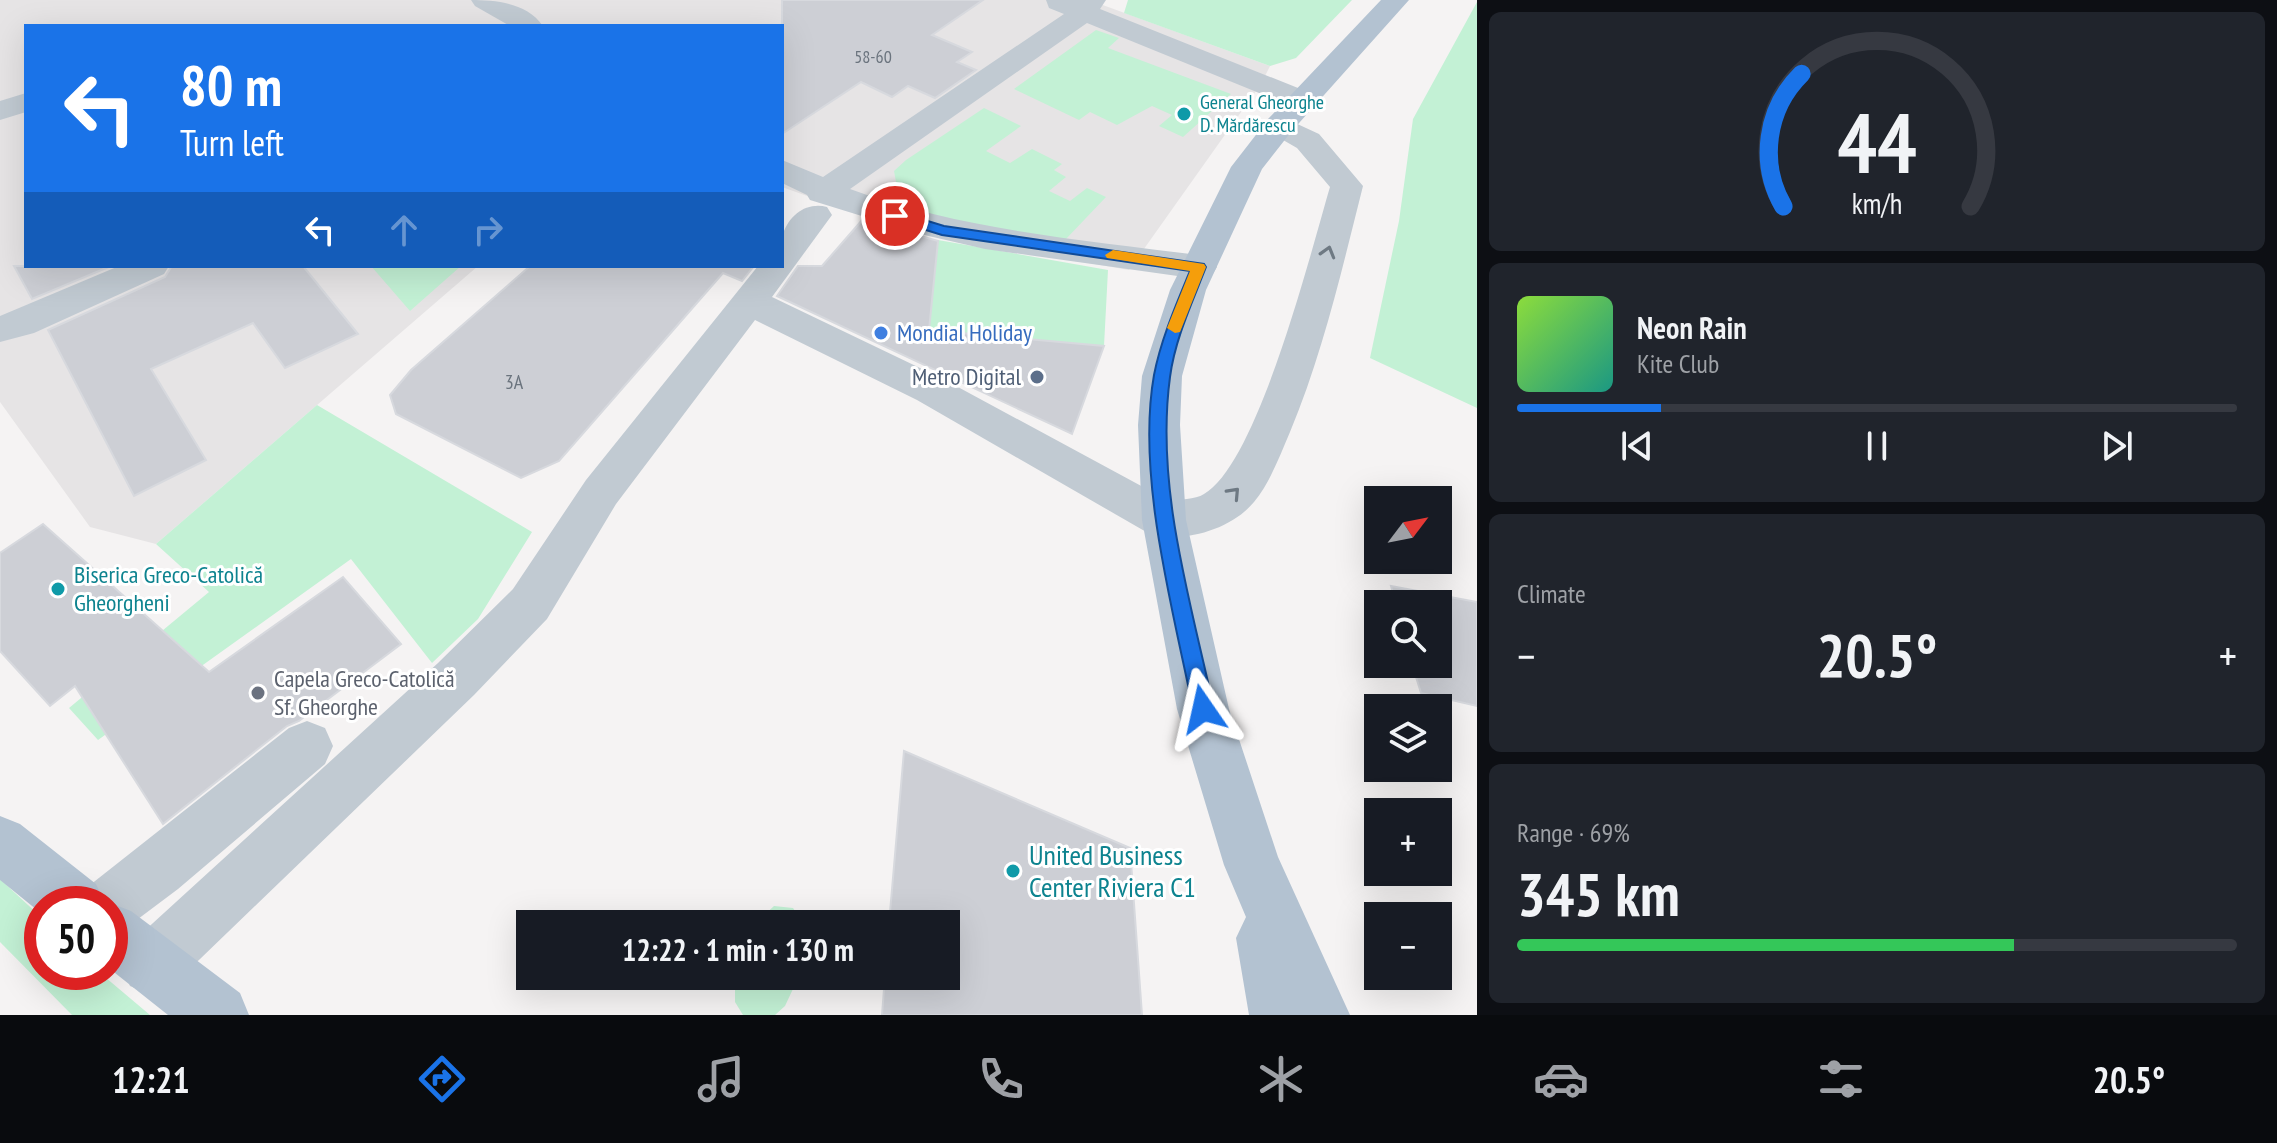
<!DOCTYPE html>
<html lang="en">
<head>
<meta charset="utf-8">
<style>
  :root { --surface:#171b24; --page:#20242c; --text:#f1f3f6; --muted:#9ea1a6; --line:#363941; --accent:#1a73e8 }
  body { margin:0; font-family:"PT Sans Narrow",sans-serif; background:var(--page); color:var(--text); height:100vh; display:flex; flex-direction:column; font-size:30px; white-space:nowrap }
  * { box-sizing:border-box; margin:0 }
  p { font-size:26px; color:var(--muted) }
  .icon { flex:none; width:44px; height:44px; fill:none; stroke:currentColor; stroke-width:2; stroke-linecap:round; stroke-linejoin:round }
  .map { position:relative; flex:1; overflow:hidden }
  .sheet { display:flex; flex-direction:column; gap:12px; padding:12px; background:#0d0f14; width:800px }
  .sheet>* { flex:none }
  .guide { position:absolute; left:24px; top:24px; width:760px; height:244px; border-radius:0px; box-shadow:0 8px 32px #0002; background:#1a73e8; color:#fff; overflow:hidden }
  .needle { width:52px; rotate:58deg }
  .controls { position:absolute; left:1364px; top:486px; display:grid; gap:16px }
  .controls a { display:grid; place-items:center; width:88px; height:88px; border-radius:0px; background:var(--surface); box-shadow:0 8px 32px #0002; font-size:40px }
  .speed { position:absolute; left:24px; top:886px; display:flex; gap:16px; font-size:40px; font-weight:700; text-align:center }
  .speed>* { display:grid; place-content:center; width:104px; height:104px; border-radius:50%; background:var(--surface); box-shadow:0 8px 32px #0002; line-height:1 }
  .speed .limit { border:12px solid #d22; background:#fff; color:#111 }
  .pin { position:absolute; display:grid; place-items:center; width:68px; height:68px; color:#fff; margin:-34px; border:4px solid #fff; border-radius:50%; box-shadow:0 2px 8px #0007 }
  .me { position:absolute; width:88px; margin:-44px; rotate:349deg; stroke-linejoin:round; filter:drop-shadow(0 0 6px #0008) }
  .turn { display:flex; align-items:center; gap:28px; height:168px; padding:0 24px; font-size:36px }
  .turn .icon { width:104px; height:104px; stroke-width:2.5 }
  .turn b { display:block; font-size:56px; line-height:68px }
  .lanes { display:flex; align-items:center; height:76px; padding:0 24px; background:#0003; justify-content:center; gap:40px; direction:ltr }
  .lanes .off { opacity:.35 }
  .big { font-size:60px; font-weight:700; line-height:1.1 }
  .sheet .card { flex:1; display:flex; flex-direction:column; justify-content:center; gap:12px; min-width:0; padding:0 28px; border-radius:12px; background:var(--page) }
  .sheet .dial { align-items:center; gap:0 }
  .dial svg { height:208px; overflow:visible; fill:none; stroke:var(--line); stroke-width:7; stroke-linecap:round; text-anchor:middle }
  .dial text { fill:var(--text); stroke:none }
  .song { display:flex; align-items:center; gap:24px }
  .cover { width:96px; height:96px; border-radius:12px; background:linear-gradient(135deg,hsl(90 70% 55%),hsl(170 70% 35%)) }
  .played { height:8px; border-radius:4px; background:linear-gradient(90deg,var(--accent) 20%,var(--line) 20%) }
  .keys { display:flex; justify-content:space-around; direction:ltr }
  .heat { display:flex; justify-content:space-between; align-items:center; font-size:44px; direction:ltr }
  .charge { height:12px; border-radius:6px; background:linear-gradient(90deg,#34c759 69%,var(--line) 0) }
  .trip { position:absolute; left:516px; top:910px; width:444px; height:80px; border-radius:0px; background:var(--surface); box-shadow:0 8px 32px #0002; font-weight:700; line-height:80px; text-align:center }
  .menu { display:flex; height:128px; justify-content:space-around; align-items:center; background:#090b0e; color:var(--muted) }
  .menu .icon { width:56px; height:56px }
  .menu .current { color:var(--accent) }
  .menu b { font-size:36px; color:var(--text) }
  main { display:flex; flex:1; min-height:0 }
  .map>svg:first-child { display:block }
  .education { fill:#e6e4e5 }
  .green { fill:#c3f1d5 }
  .building { fill:#cdcfd5; stroke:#d7d9de; stroke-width:2 }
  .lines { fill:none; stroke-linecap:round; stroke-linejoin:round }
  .minor { fill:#c1cad2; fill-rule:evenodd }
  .major { fill:#b3c2d1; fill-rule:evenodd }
  .oneway { stroke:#6e7983 }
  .route { fill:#1a73e8; stroke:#114b97; stroke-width:2 }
  .slow { fill:#f59e0b }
  .culture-dot { fill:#0f9aa8; stroke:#fff; stroke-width:3 }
  .shop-dot { fill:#3f7fe0; stroke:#fff; stroke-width:3 }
  .service-dot { fill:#5c6f8a; stroke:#fff; stroke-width:3 }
  .worship-dot { fill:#6b7280; stroke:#fff; stroke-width:3 }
  .labels { text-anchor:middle; stroke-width:6; stroke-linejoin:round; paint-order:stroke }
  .far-number-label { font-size:18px; fill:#6b747e }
  .far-culture-label { font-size:20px; fill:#0d838f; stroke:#fff; text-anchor:start }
  .number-label { font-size:20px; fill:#6b747e }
  .shop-label { font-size:24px; fill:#366cbe; stroke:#fff; text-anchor:start }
  .service-label { font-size:24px; fill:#4e5e75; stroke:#fff; text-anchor:end }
  .culture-label { font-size:24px; fill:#0d838f; stroke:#fff; text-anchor:start }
  .worship-label { font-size:24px; fill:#5b616d; stroke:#fff; text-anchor:start }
  .near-culture-label { font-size:28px; fill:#0d838f; stroke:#fff; text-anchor:start }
</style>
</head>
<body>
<main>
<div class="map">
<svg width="1477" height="1015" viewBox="0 0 1477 1015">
  <rect width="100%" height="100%" fill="#f5f3f3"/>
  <!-- education -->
  <path class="education" d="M0,0H1089L1270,66L1261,84L1129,270L945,238L835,206L782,187V26H26V266H478L156,544L90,527L0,402Z"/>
  <!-- green -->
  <path class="green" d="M1128,0H1352L1296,58L1270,66L1124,13Z
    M1477,2V408L1370,358L1399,221L1413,119Z
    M1096,30L1119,38L1108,48L1231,94L1183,137L1159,126L1172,115L1152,106L1117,125L1090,112L1079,120L1014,89Z
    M984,108L1021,126L986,151L1010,163L1032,149L1062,164L1054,170L1066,177L1049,191L1070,201L1087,188L1106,197L1065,240C1027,233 932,226 905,201C897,193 896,181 894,171L906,160Z
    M938,240L1108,270L1104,346L929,330Z
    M371,266H461L410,311Z
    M317,405L532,532L478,619L432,663L351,559L98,740L69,708L209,592L156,544Z
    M0,879L42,918V972H99L150,1015H72L0,942Z
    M774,906L793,908L804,924H755Z
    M735,976H799L785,1006L775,1015H743L735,1002Z"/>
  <!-- building -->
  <path class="building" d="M782,0H983L932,35L972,52L957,62L976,70L935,98L908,86L892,97L861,82L782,134Z
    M863,219L938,241L929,330L1104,346L1072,434L777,296L798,266H822Z
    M14,266H111L32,299Z
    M172,266H303L358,334L285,368L253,323L151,369L206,460L134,496L48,330L165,277Z
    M530,266H754L742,281L723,273L559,461L521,478L396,414L390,395L411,370Z
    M43,524L209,672L343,577L401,644L299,721L287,726L163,824L75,686L50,706L0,651V553Z
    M1391,586L1477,602V706L1421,693L1412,664H1438V604H1396Z
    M904,751L1130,848L1142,1015H882L885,976H946V924H889Z"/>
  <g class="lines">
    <!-- minor -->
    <path class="minor" d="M471,0C496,0 527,3 543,26H510L475,6Z
      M1046,0H1106L1100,9L1313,94L1317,100L1313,106L1302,109L1291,106L1087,23L850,189C962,230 1081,240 1199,255L1212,259L1217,267L1212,275L1199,279L985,249L920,234L810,200L807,195L782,183V160L823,177L1064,14L1049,8Z
      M26,93V112L0,120V101Z
      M1280,116L1319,134L1363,186C1342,269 1323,353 1290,432C1280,455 1270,483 1254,502C1231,530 1182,544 1148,533L917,400L755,320L616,504L547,619L474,695L172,986L151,995L130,986L121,965L130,944L438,663L513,589L586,480L758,266H782C782,257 779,242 783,234C790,214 807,202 827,207L832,215L772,297L945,380L1169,501C1179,499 1195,500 1204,494C1258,463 1311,251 1330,187L1297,148L1269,132L1265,125L1269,118Z
      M119,266H169L164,274L34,333L0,342V316Z
      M307,721L325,728L333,746L325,764L178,889L130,925L110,934V904H81L90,885L289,728Z"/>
    <!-- major -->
    <path class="major" d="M1381,0H1409L1291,132L1262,169L1206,290L1182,376L1180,425L1186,520L1229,709L1278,857L1350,1015H1249L1236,938L1246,917L1224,865L1177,709L1142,520L1138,425L1142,376L1170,290L1231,167L1269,118Z
      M0,816L20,824L96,884L105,904H42V914L0,880Z
      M110,903L131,911L240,993L249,1015H168L110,969V904H107Z"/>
  </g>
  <!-- one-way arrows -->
  <defs><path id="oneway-chevron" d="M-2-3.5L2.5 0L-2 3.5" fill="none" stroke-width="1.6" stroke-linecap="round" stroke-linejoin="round" transform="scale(2)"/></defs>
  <g class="oneway">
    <use href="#oneway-chevron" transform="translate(1328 252) rotate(-74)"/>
    <use href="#oneway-chevron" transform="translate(1234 493) rotate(-47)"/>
  </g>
  <!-- route -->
  <path class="route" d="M895,211L944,226L1204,264L1206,267C1192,303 1175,339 1170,377C1155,488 1191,602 1214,709L1211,716L1203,719L1196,716L1193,709C1173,609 1136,476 1154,375C1161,339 1176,305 1190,271L942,235L890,219L888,216Z"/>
  <!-- slow -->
  <path class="slow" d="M1113,250L1204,264L1206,267L1180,332L1175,333L1167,328L1190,271L1107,258L1105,255Z"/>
  <!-- markers -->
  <g class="culture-dot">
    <circle cx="1184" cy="114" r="8"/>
    <circle cx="58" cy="589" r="8"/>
    <circle cx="1013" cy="871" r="8"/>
  </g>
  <circle class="shop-dot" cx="881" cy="333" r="8"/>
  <circle class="service-dot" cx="1037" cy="377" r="8"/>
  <circle class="worship-dot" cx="258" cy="693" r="8"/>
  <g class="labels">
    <!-- far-number labels -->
    <g class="far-number-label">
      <text x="873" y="63">58-60</text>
    </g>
    <!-- far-culture labels -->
    <g class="far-culture-label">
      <text x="1200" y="109">General Gheorghe<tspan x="1200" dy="23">D. Mărdărescu</tspan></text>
    </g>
    <!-- number labels -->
    <g class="number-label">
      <text x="514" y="389">3A</text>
    </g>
    <!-- shop labels -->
    <g class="shop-label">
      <text x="897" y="341">Mondial Holiday</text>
    </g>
    <!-- service labels -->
    <g class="service-label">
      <text x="1021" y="385">Metro Digital</text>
    </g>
    <!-- culture labels -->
    <g class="culture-label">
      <text x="74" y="583">Biserica Greco-Catolică<tspan x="74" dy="28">Gheorgheni</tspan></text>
    </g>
    <!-- worship labels -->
    <g class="worship-label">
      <text x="274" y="687">Capela Greco-Catolică<tspan x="274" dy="28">Sf. Gheorghe</tspan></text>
    </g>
    <!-- near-culture labels -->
    <g class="near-culture-label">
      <text x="1029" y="865">United Business<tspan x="1029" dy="32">Center Riviera C1</tspan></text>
    </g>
  </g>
</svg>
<div class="controls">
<a><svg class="needle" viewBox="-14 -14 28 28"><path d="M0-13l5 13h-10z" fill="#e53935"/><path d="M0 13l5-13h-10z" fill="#9ea1a6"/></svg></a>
<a><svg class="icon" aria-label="search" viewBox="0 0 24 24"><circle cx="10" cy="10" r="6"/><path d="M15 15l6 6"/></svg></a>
<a><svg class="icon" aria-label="layers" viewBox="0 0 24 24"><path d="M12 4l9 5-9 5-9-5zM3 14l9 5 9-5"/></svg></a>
<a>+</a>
<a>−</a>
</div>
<div class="speed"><div class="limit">50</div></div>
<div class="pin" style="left:895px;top:216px;background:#d93025"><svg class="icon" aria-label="arrive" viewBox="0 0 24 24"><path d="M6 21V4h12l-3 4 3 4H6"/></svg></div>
<svg class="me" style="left:1203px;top:709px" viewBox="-20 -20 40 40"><path d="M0-17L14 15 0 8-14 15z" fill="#1a73e8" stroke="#fff" stroke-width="4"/></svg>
<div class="trip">12:22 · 1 min · 130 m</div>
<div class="guide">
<div class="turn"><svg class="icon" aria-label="left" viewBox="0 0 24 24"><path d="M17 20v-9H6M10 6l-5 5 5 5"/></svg><div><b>80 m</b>Turn left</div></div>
<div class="lanes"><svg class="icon" aria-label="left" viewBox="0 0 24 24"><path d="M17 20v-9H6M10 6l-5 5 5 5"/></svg><svg class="icon off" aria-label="ahead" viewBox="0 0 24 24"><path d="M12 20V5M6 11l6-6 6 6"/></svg><svg class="icon off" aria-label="right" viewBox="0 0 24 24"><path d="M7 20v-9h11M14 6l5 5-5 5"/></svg></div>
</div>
</div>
<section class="sheet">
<div class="card dial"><svg viewBox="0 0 100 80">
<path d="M14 69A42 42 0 1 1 86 69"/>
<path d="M14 69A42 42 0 0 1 21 18" stroke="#1a73e8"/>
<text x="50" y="56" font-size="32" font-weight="700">44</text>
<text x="50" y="72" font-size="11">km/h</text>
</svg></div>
<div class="card">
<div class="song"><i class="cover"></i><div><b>Neon Rain</b><p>Kite Club</p></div></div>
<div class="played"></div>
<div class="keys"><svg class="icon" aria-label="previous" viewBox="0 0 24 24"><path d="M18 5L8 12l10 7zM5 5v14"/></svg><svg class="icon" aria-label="pause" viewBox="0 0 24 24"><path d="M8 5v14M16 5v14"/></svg><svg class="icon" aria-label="next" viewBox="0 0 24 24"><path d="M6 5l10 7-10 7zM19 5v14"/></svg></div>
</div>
<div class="card"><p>Climate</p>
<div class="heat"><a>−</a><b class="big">20.5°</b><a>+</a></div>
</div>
<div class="card"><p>Range · 69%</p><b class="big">345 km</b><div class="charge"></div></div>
</section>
</main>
<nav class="menu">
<b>12:21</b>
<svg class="icon current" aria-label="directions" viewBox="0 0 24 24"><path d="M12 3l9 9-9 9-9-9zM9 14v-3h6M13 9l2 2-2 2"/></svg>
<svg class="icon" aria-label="music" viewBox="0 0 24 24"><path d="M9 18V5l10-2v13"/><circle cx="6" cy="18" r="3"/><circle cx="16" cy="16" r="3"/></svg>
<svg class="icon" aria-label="phone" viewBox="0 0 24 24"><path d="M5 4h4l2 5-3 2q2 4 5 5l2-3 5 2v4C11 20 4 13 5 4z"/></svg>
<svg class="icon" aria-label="climate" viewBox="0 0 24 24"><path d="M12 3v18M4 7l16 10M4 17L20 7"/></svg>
<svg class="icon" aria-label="car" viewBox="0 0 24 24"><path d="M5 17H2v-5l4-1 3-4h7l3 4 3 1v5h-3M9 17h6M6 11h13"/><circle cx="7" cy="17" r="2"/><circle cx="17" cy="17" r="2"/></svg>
<svg class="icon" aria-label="filters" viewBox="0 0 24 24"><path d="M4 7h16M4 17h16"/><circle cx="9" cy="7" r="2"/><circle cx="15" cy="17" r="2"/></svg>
<b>20.5°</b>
</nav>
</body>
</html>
